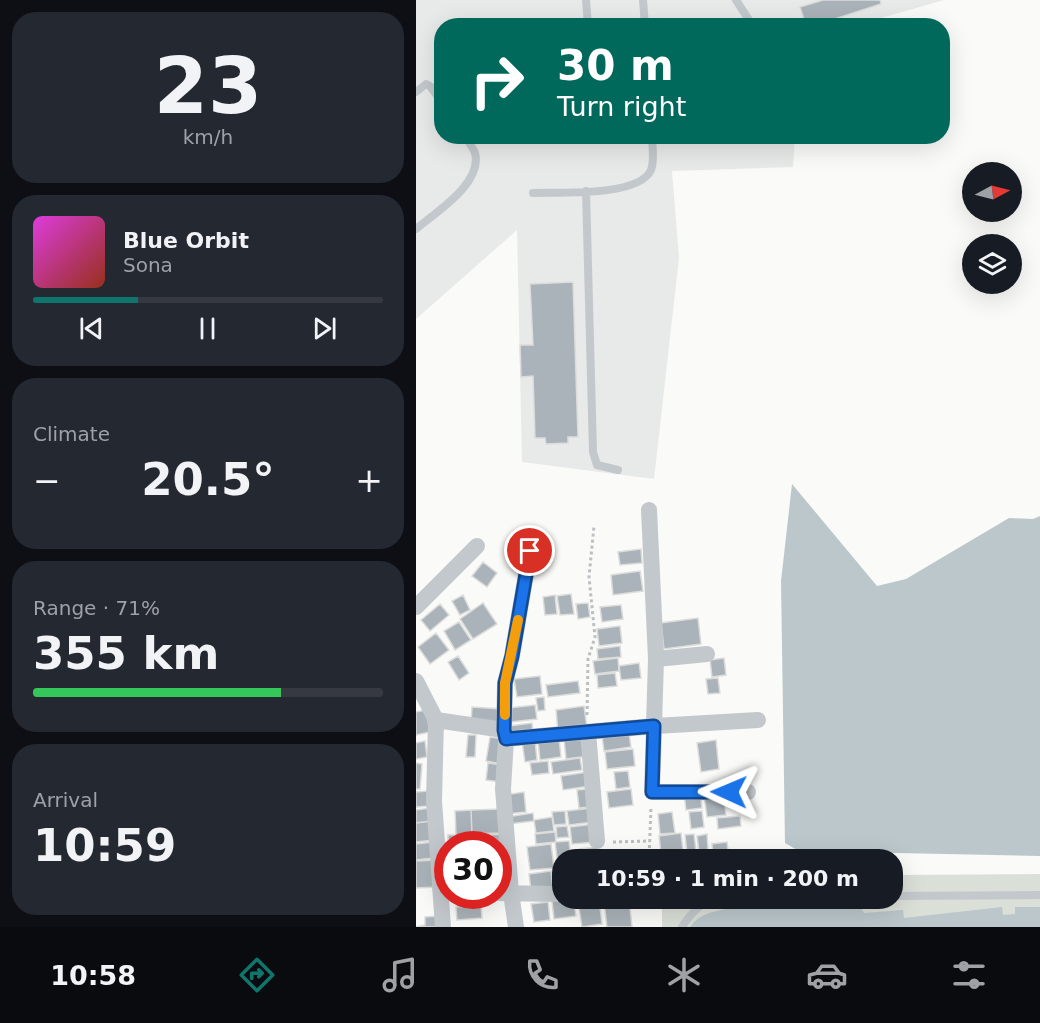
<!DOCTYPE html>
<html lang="en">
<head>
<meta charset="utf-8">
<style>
  :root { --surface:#171b24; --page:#242831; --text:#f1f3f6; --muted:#9ea1a6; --line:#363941; --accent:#0f766e }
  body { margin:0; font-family:"DejaVu Sans",sans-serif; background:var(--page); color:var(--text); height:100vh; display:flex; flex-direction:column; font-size:22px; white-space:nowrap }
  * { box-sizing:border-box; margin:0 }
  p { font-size:20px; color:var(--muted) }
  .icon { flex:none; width:33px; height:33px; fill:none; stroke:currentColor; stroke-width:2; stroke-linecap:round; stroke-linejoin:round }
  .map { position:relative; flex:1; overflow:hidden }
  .details { display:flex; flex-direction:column; gap:12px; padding:12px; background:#0d0f14; width:416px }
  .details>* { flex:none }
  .hud { position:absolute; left:18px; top:18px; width:516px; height:126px; border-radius:24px; box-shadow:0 6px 24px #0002; background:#00695c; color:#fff; overflow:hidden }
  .needle { width:39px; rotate:83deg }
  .tools { position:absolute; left:546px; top:162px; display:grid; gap:12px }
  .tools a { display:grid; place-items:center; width:60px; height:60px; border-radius:50%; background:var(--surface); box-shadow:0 6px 24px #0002; font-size:30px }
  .speed { position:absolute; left:18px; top:831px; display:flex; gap:12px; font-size:30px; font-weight:700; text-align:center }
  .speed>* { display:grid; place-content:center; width:78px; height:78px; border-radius:50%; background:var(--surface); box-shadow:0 6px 24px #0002; line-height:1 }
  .speed .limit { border:9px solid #d22; background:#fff; color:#111 }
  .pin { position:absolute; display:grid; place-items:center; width:51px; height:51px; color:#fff; margin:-26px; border:3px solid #fff; border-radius:50%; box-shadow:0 2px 6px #0007 }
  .me { position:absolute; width:66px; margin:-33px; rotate:271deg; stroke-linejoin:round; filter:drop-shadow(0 0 4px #0008) }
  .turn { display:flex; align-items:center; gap:21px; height:126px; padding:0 24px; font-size:27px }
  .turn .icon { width:78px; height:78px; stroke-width:2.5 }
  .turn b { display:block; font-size:42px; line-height:51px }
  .big { font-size:45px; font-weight:700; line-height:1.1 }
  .details .tile { flex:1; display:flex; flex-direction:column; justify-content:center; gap:9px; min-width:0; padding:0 21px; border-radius:24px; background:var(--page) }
  .details .dial { align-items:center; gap:0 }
  .dial b { font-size:78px; line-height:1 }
  .song { display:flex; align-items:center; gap:18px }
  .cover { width:72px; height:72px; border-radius:9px; background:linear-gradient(135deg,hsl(300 70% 55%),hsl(10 70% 35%)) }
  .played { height:6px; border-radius:3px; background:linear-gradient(90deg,var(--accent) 30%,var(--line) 30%) }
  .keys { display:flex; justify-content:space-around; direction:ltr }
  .heat { display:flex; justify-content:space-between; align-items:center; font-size:33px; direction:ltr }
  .charge { height:9px; border-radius:4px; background:linear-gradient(90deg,#34c759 71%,var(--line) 0) }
  .trip { position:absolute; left:136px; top:849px; width:351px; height:60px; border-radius:24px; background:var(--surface); box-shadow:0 6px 24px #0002; font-weight:700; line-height:60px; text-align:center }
  .dock { display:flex; height:96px; justify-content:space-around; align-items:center; background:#090b0e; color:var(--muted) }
  .dock .icon { width:42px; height:42px }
  .dock .on { color:var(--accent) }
  .dock b { font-size:27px; color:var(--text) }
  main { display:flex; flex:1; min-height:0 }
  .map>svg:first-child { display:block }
  .built { fill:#e8e9e9 }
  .green { fill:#dadfd7 }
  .water { fill:#bbc7cb }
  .building { fill:#aab3b9; stroke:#dcdcda; stroke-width:1.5 }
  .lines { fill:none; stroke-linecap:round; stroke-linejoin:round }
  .path { stroke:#bbbfc2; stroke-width:3; stroke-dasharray:3 3; stroke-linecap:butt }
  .lane { stroke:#c3c8cc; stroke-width:8 }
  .street { stroke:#c3c8cc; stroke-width:16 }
  .route-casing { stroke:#114b97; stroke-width:15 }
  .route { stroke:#1a73e8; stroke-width:10 }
  .slow { stroke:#f59e0b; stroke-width:10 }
</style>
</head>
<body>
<main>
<section class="details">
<div class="tile dial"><b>23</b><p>km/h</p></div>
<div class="tile">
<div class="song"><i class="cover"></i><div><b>Blue Orbit</b><p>Sona</p></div></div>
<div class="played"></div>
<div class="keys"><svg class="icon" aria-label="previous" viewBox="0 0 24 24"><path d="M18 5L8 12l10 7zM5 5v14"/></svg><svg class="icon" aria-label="pause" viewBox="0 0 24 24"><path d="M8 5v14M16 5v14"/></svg><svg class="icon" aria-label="next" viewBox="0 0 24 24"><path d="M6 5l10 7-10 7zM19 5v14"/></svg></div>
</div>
<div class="tile"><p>Climate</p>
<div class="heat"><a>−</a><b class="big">20.5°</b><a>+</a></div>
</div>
<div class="tile"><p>Range · 71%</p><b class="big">355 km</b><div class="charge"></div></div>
<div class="tile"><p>Arrival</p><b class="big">10:59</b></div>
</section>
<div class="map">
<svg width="625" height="927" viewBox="0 0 625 927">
  <rect width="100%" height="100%" fill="#fafaf8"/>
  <!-- built -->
  <path class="built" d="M0,0H528L441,25L26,26V136L379,137L377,167L256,171L263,258L238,479L106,462L101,230L0,319Z"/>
  <!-- green -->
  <path class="green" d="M624,874V927H246V899L477,898V875Z"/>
  <!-- water -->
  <path class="water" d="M376,484L461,586L490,579L593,518L617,519L624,516V856L383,851L369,843L365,581Z
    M586,907L587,915L599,914V907H624V927H274C282,915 295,912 309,909L445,908L448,913L487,910L488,918Z"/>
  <!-- building -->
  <path class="building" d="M407,0H464L465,4L397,26H390L384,7Z
    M157,282L162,437H152V443L130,444L129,438H119L117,376L105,377L104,345H117L114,284Z
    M225,549L226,563L204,565L202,552Z
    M67,562L81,573L71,587L56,576Z
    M224,571L227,591L197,595L195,575Z
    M155,594L158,614L144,615L141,596Z
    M47,595L54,610L44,615L36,601Z
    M139,595L141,614L129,615L127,597Z
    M67,603L81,624L57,639L44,619Z
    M172,603L174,617L162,619L160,604Z
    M24,604L33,615L14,631L5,620Z
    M205,605L207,619L186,622L184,607Z
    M282,618L285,644L248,649L245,623Z
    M43,622L55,640L39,650L28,631Z
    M204,626L206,643L183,646L181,629Z
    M20,633L33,650L14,664L2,647Z
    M204,646L205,657L182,659L181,649Z
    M42,656L53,673L43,680L32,662Z
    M202,658L203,671L179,674L177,661Z
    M308,658L310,675L296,677L294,660Z
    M223,663L225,678L205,680L203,666Z
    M199,673L201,686L182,688L181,675Z
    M124,676L126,694L101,697L98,679Z
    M302,678L304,693L292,694L290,679Z
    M162,681L164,693L132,697L130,685Z
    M128,697L129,710L122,711L120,698Z
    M119,705L121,719L95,722L93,708Z
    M168,706L171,728L142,732L140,710Z
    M56,707L86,709L85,725L55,723Z
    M10,710L14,732L0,735V712Z
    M116,723L117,733L95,736L93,726Z
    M213,733L215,747L188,751L186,736Z
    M52,735H60L59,757H50Z
    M171,736L173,756L150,759L148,739Z
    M74,737L89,739L85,764L70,761Z
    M143,738L145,757L124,760L122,741Z
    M119,740L121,760L109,762L106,742Z
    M300,740L303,769L285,772L281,743Z
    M9,741L11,757L0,759V743Z
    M217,749L219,766L191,769L189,752Z
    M164,758L166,770L137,774L135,762Z
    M132,761L133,773L116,775L114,763Z
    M0,763L6,764L4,789H0Z
    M72,763L87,765L85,782L70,780Z
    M212,771L214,787L200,789L198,772Z
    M172,772L174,786L147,790L145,776Z
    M172,789L174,807L163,808L161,790Z
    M215,789L217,805L193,808L191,792Z
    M11,791L12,806L0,807V792Z
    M108,792L110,812L90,814L88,795Z
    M284,792L286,808L270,810L268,794Z
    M307,793L310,815L291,817L288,795Z
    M14,808L15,821L0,823V810Z
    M175,808L177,822L153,825L151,811Z
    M84,809L85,833L56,834L55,810Z
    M55,810L56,834L40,835L39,811Z
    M149,811L150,824L138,825L136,812Z
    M286,811L288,827L275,829L273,812Z
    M256,812L259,833L244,834L242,814Z
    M117,813L118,821L92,824L91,817Z
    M324,816L325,826L302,829L301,818Z
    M136,817L138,831L120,833L118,820Z
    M15,821L18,840L0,842V823Z
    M178,824L180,842L156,844L154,827Z
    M151,826L153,837L141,838L140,827Z
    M139,832L140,842L120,844L119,834Z
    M265,833L267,851L245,853L243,836Z
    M86,834L87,848H82V844H58V836Z
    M278,834L280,852L271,853L269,835Z
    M291,834L292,850L283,851L281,836Z
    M32,835H56V844H32Z
    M153,841L155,860H147V865H142L139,842Z
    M16,842L17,858L0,860V844Z
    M311,842L313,860H298L296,844Z
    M135,844L138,868L114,870L111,847Z
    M182,847L183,860H164L163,849Z
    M291,852V860H276L275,854Z
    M20,860L21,887L0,888V861Z
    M147,868V890H143L140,869Z
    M135,871L137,889L115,891L113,874Z
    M157,898L160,916L138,919L136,901Z
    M213,898L216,927H191L188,902Z
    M183,899L186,924L166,927L162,902Z
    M132,902L134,920L118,922L115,904Z
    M65,905L66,918L41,920L40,907Z
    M22,916L23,927H0L9,925V917Z"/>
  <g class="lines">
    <!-- path -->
    <path class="path" d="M171,715L172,659L179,637L173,577L178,526
      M197,842L234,841
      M233,860L235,807"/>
    <!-- lane -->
    <path class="lane" d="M170,0L172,26
      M227,0L229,26
      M320,0L337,26
      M0,92L10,84L14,86L26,102
      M170,191L177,452L181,465L202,470
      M117,193C143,192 223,197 235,170C239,160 236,147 236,136
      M0,229C20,212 67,183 59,153C57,147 52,142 49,136
      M477,896L625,895
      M266,927C276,912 284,903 302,898"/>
    <!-- street -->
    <path class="street" d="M233,510L240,659L236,792H332
      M0,607L61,546
      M240,659L291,654
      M0,681L20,720L18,801L27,927
      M20,720L88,730
      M172,732L181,841
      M90,739L239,726L342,720
      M82,893L147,894
      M100,927L95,893L87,789L90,739L88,730L89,683L96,656L114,551"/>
  </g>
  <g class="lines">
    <!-- route casing -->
    <g class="route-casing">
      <path id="route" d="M114,551L96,656L89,683L88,730L90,739L238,726L236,792H313"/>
    </g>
    <!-- route -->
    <use href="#route" class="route"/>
    <!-- slow -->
    <path class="slow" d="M89,715V683L102,620"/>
  </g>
</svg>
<div class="tools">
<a><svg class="needle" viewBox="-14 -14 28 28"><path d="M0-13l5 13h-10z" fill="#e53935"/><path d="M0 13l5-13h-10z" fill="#9ea1a6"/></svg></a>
<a><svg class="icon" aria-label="layers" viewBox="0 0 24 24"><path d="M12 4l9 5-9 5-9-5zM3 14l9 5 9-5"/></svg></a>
</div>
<div class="speed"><div class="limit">30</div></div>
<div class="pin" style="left:114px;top:551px;background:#d93025"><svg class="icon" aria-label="arrive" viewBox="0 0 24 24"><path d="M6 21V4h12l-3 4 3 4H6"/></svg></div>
<svg class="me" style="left:313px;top:792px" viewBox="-20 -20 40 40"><path d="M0-17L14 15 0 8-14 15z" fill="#1a73e8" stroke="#fff" stroke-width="4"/></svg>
<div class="trip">10:59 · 1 min · 200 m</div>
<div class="hud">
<div class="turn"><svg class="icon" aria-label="right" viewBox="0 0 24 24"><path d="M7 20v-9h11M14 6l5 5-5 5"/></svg><div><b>30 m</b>Turn right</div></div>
</div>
</div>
</main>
<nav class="dock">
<b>10:58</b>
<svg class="icon on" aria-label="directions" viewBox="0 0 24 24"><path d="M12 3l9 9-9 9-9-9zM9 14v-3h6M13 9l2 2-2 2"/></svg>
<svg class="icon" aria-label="music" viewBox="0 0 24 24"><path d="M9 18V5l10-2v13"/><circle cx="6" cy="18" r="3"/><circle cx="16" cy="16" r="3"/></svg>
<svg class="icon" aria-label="phone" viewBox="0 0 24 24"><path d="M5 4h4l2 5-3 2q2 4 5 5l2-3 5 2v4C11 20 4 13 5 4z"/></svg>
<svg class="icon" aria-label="climate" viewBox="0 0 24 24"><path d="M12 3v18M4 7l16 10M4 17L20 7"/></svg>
<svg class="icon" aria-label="car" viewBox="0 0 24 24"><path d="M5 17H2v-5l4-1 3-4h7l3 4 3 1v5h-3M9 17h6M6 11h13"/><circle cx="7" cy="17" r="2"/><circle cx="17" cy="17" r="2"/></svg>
<svg class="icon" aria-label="filters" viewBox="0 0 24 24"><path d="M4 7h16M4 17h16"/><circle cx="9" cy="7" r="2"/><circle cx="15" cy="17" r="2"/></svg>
</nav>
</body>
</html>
